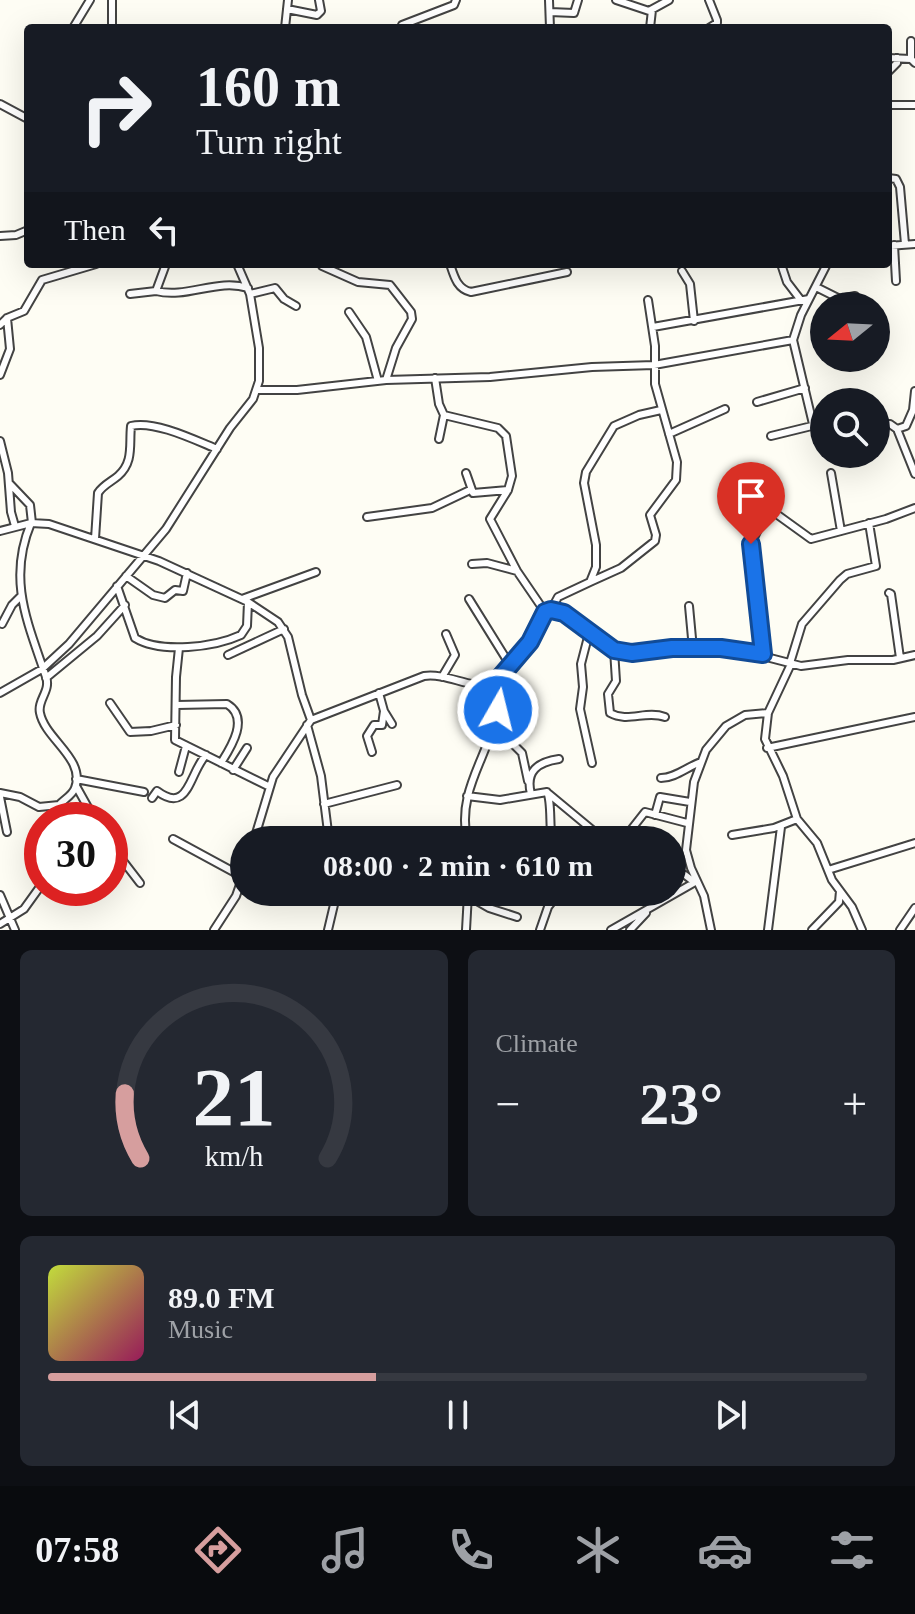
<!DOCTYPE html>
<html lang="en">
<head>
<meta charset="utf-8">
<style>
  :root { --surface:#171b24; --page:#242831; --text:#f1f3f6; --muted:#9ea1a6; --line:#363941; --accent:#d69e9e }
  body { margin:0; font-family:"Times New Roman",serif; background:var(--page); color:var(--text); height:100vh; display:flex; flex-direction:column; font-size:30px; white-space:nowrap }
  * { box-sizing:border-box; margin:0 }
  p { font-size:26px; color:var(--muted) }
  .icon { flex:none; width:44px; height:44px; fill:none; stroke:currentColor; stroke-width:2; stroke-linecap:round; stroke-linejoin:round }
  .map { position:relative; height:930px; overflow:hidden }
  .side { display:flex; flex-direction:column; gap:20px; padding:20px; background:#0d0f14; flex:1 }
  .side>* { flex:none }
  .hud { position:absolute; left:24px; top:24px; width:868px; height:244px; border-radius:8px; box-shadow:0 8px 32px #0002; background:#171b24; color:var(--text); overflow:hidden }
  .needle { width:52px; rotate:252deg }
  .controls { position:absolute; left:810px; top:292px; display:grid; gap:16px }
  .controls a { display:grid; place-items:center; width:80px; height:80px; border-radius:50%; background:var(--surface); box-shadow:0 8px 32px #0002; font-size:40px }
  .speed { position:absolute; left:24px; top:802px; display:flex; gap:16px; font-size:40px; font-weight:700; text-align:center }
  .speed>* { display:grid; place-content:center; width:104px; height:104px; border-radius:50%; background:var(--surface); box-shadow:0 8px 32px #0002; line-height:1 }
  .speed .limit { border:12px solid #d22; background:#fff; color:#111 }
  .pin { position:absolute; display:grid; place-items:center; width:68px; height:68px; color:#fff; margin:-82px -34px; border-radius:50% 50% 50% 0; rotate:-45deg; box-shadow:0 0 8px #0007 }
  .pin .icon { rotate:45deg }
  .me { position:absolute; width:88px; margin:-44px; rotate:8deg; stroke-linejoin:round; filter:drop-shadow(0 0 6px #0008) }
  .turn { display:flex; align-items:center; gap:28px; height:168px; padding:0 40px; font-size:36px }
  .turn .icon { width:104px; height:104px; stroke-width:2.5 }
  .turn b { display:block; font-size:56px; line-height:68px }
  .then { display:flex; align-items:center; height:76px; padding:0 40px; background:#0003; gap:16px; font-size:30px }
  .big { font-size:60px; font-weight:700; line-height:1.1 }
  .side .card { flex:1; display:flex; flex-direction:column; justify-content:center; gap:12px; min-width:0; padding:0 28px; border-radius:12px; background:var(--page) }
  .side .dial { align-items:center; gap:0 }
  .dial svg { height:208px; overflow:visible; fill:none; stroke:var(--line); stroke-width:7; stroke-linecap:round; text-anchor:middle }
  .dial text { fill:var(--text); stroke:none }
  .song { display:flex; align-items:center; gap:24px }
  .cover { width:96px; height:96px; border-radius:12px; background:linear-gradient(135deg,hsl(70 70% 55%),hsl(330 70% 35%)) }
  .played { height:8px; border-radius:4px; background:linear-gradient(90deg,var(--accent) 40%,var(--line) 40%) }
  .keys { display:flex; justify-content:space-around; direction:ltr }
  .heat { display:flex; justify-content:space-between; align-items:center; font-size:44px; direction:ltr }
  .side .tiles { flex:1; display:grid; gap:20px; grid-template-columns:1fr 1fr }
  .card:last-child { grid-column:span 2 }
  .trip { position:absolute; left:230px; top:826px; width:456px; height:80px; border-radius:40px; background:var(--surface); box-shadow:0 8px 32px #0002; font-weight:700; line-height:80px; text-align:center }
  .menu { display:flex; height:128px; justify-content:space-around; align-items:center; background:#090b0e; color:var(--muted) }
  .menu .icon { width:56px; height:56px }
  .menu .active { color:var(--accent) }
  .menu b { font-size:36px; color:var(--text) }
  .map>svg:first-child { display:block }
  .lines { fill:none; stroke-linecap:round; stroke-linejoin:round }
  .minor-casing { stroke:#434343; stroke-width:10 }
  .minor { stroke:#fff; stroke-width:6 }
  .route-casing { stroke:#114b97; stroke-width:20 }
  .route { stroke:#1a73e8; stroke-width:14 }
</style>
</head>
<body>
<div class="map">
<svg width="915" height="930" viewBox="0 0 915 930">
  <rect width="100%" height="100%" fill="#fefdf4"/>
  <g class="lines">
    <!-- minor casing -->
    <g class="minor-casing">
      <path id="minor" d="M549,0L550,28
        M616,0L649,11L669,0
        M709,0L717,20V23L709,28
        M287,9L317,15L321,11L319,0
        M550,12L574,13L578,0
        M402,25L454,5L456,0
        M73,28L90,0
        M112,28V0
        M285,28L288,0
        M650,28L652,10
        M911,41V59
        M888,58L911,59L915,63
        M888,72L897,63V58
        M0,104L28,119
        M888,105H915
        M888,178L896,179L900,187L905,244
        M0,236L16,235L28,230
        M894,245L896,281
        M888,246L915,244
        M450,264C454,276 457,289 471,292L567,272
        M781,264L787,282L800,299
        M322,266L358,282L390,285L411,312L412,319L396,348L386,380
        M682,271L690,284L694,321
        M816,287L840,299L855,296
        M156,291C187,299 217,278 248,288
        M130,294L156,291L166,264
        M250,294L275,288L284,299L296,306
        M349,312L366,337L378,381
        M0,325L7,318L24,311L42,280L96,264
        M653,327L809,299
        M0,375L10,349L7,318
        M435,378L439,404L444,415L498,428L506,436L512,476L508,490L490,519L517,571L545,612
        M257,390H297L386,380L490,377L592,367L654,365L793,340
        M757,402L805,388
        M813,424L793,340L801,315L827,264
        M876,425L890,424L897,429L915,474
        M897,429L906,426L913,410L915,391
        M669,434L725,409
        M771,436L824,423
        M439,439L444,415
        M0,441L8,473L11,512L15,526
        M466,473L473,493L508,490
        M831,473L841,531
        M10,484L30,505L32,523
        M367,517L432,508L470,490
        M31,523C7,580 28,623 46,677C51,691 37,700 40,713C45,739 86,759 75,788C72,796 64,799 59,805L63,820
        M0,531L31,523L49,524L159,561L248,602L278,622L288,637L302,695L311,720
        M95,539L98,493C103,485 111,482 118,476C134,462 129,445 131,426C154,420 195,440 217,449
        M472,564L487,563L517,571
        M126,576L153,595L165,598L175,590L183,591L187,573
        M590,582L621,568L655,541L656,535L650,515L676,480L677,462L655,384V346L648,300
        M117,586L135,638C161,654 215,647 241,635L247,626L248,602
        M889,593L891,594L900,658
        M242,599L316,572
        M469,599L510,665
        M689,606L693,649
        M551,610L558,597L590,582L596,567V545L584,483L586,472L614,426L639,415L661,410
        M2,624L12,605L21,596
        M589,633L581,664L583,687L580,709L592,763
        M179,648L176,677L175,740L270,787
        M614,650L616,681L608,694L610,713C628,723 646,710 665,717
        M763,654L751,544L765,515L775,513L811,539L886,519L915,508
        M228,655L284,629
        M790,663L802,624L840,580L847,574L876,566L869,523
        M791,664L768,713L765,739L783,776L797,819L817,843L832,880L852,907L862,930
        M442,677L455,655L446,634
        M46,678L97,636L125,605
        M0,693L42,669L69,644L166,529L230,428L253,399L259,381V348L250,294L237,264
        M379,693L384,711L392,724
        M110,703L130,732L151,731L176,725
        M177,705L227,704C250,718 231,747 221,763
        M307,725L321,776L329,840
        M495,726L522,753L528,781
        M767,748L915,717
        M372,752L367,736L374,725H382L384,711
        M233,770L247,748
        M179,772L186,746
        M661,778C675,778 687,767 701,762
        M76,779L144,792
        M76,786L95,820
        M0,793L20,797L39,807L59,805
        M531,794C525,771 538,762 559,759
        M549,794L596,833L611,832L618,840
        M467,796L500,800L547,792C552,802 549,826 552,840
        M0,797L7,832
        M152,798L157,791C189,815 189,773 206,755
        M324,804L397,785
        M655,815L660,797L690,802
        M257,833L291,836L296,840
        M732,835L774,828L797,819
        M173,839L243,877
        M254,840L273,777L311,720L424,676C447,673 468,688 491,685L530,642L545,612L549,610L564,613L614,650L632,653L672,648L736,649L801,666L848,660H893L915,655
        M467,840C454,777 507,742 495,683
        M623,840L645,812L687,823
        M110,844L140,883
        M828,870L915,843
        M672,875H685L694,882
        M0,895L15,930
        M468,896L489,908L517,917
        M0,924L24,909L42,884
        M214,930L236,896L243,876
        M328,930L337,892
        M466,930L468,894
        M540,930L548,907L560,892
        M611,930L697,881
        M630,930L646,913
        M711,930L704,896L691,868L686,850L694,782L706,750L726,726L745,715L768,713
        M768,930L781,827
        M812,930L839,902L840,891
        M900,930L915,908"/>
    </g>
    <!-- minor -->
    <use href="#minor" class="minor"/>
  </g>
  <g class="lines">
    <!-- route casing -->
    <g class="route-casing">
      <path id="route" d="M498,710L495,683L530,642L545,612L551,610L564,613L614,650L632,653L672,648H721L763,654L751,544"/>
    </g>
    <!-- route -->
    <use href="#route" class="route"/>
  </g>
</svg>
<div class="controls">
<a><svg class="needle" viewBox="-14 -14 28 28"><path d="M0-13l5 13h-10z" fill="#e53935"/><path d="M0 13l5-13h-10z" fill="#9ea1a6"/></svg></a>
<a><svg class="icon" aria-label="search" viewBox="0 0 24 24"><circle cx="10" cy="10" r="6"/><path d="M15 15l6 6"/></svg></a>
</div>
<div class="speed"><div class="limit">30</div></div>
<div class="pin" style="left:751px;top:544px;background:#d93025"><svg class="icon" aria-label="arrive" viewBox="0 0 24 24"><path d="M6 21V4h12l-3 4 3 4H6"/></svg></div>
<svg class="me" style="left:498px;top:710px" viewBox="-20 -20 40 40"><circle r="17" fill="#1a73e8" stroke="#fff" stroke-width="3"/><path d="M0-11L8 9 0 5-8 9z" fill="#fff"/></svg>
<div class="trip">08:00 · 2 min · 610 m</div>
<div class="hud">
<div class="turn"><svg class="icon" aria-label="right" viewBox="0 0 24 24"><path d="M7 20v-9h11M14 6l5 5-5 5"/></svg><div><b>160 m</b>Turn right</div></div>
<div class="then">Then<svg class="icon" aria-label="left" viewBox="0 0 24 24"><path d="M17 20v-9H6M10 6l-5 5 5 5"/></svg></div>
</div>
</div>
<section class="side">
<div class="tiles">
<div class="card dial"><svg viewBox="0 0 100 80">
<path d="M14 69A42 42 0 1 1 86 69"/>
<path d="M14 69A42 42 0 0 1 8 44" stroke="#d69e9e"/>
<text x="50" y="56" font-size="32" font-weight="700">21</text>
<text x="50" y="72" font-size="11">km/h</text>
</svg></div>
<div class="card"><p>Climate</p>
<div class="heat"><a>−</a><b class="big">23°</b><a>+</a></div>
</div>
<div class="card">
<div class="song"><i class="cover"></i><div><b>89.0 FM</b><p>Music</p></div></div>
<div class="played"></div>
<div class="keys"><svg class="icon" aria-label="previous" viewBox="0 0 24 24"><path d="M18 5L8 12l10 7zM5 5v14"/></svg><svg class="icon" aria-label="pause" viewBox="0 0 24 24"><path d="M8 5v14M16 5v14"/></svg><svg class="icon" aria-label="next" viewBox="0 0 24 24"><path d="M6 5l10 7-10 7zM19 5v14"/></svg></div>
</div>
</div>
</section>
<nav class="menu">
<b>07:58</b>
<svg class="icon active" aria-label="directions" viewBox="0 0 24 24"><path d="M12 3l9 9-9 9-9-9zM9 14v-3h6M13 9l2 2-2 2"/></svg>
<svg class="icon" aria-label="music" viewBox="0 0 24 24"><path d="M9 18V5l10-2v13"/><circle cx="6" cy="18" r="3"/><circle cx="16" cy="16" r="3"/></svg>
<svg class="icon" aria-label="phone" viewBox="0 0 24 24"><path d="M5 4h4l2 5-3 2q2 4 5 5l2-3 5 2v4C11 20 4 13 5 4z"/></svg>
<svg class="icon" aria-label="climate" viewBox="0 0 24 24"><path d="M12 3v18M4 7l16 10M4 17L20 7"/></svg>
<svg class="icon" aria-label="car" viewBox="0 0 24 24"><path d="M5 17H2v-5l4-1 3-4h7l3 4 3 1v5h-3M9 17h6M6 11h13"/><circle cx="7" cy="17" r="2"/><circle cx="17" cy="17" r="2"/></svg>
<svg class="icon" aria-label="filters" viewBox="0 0 24 24"><path d="M4 7h16M4 17h16"/><circle cx="9" cy="7" r="2"/><circle cx="15" cy="17" r="2"/></svg>
</nav>
</body>
</html>
